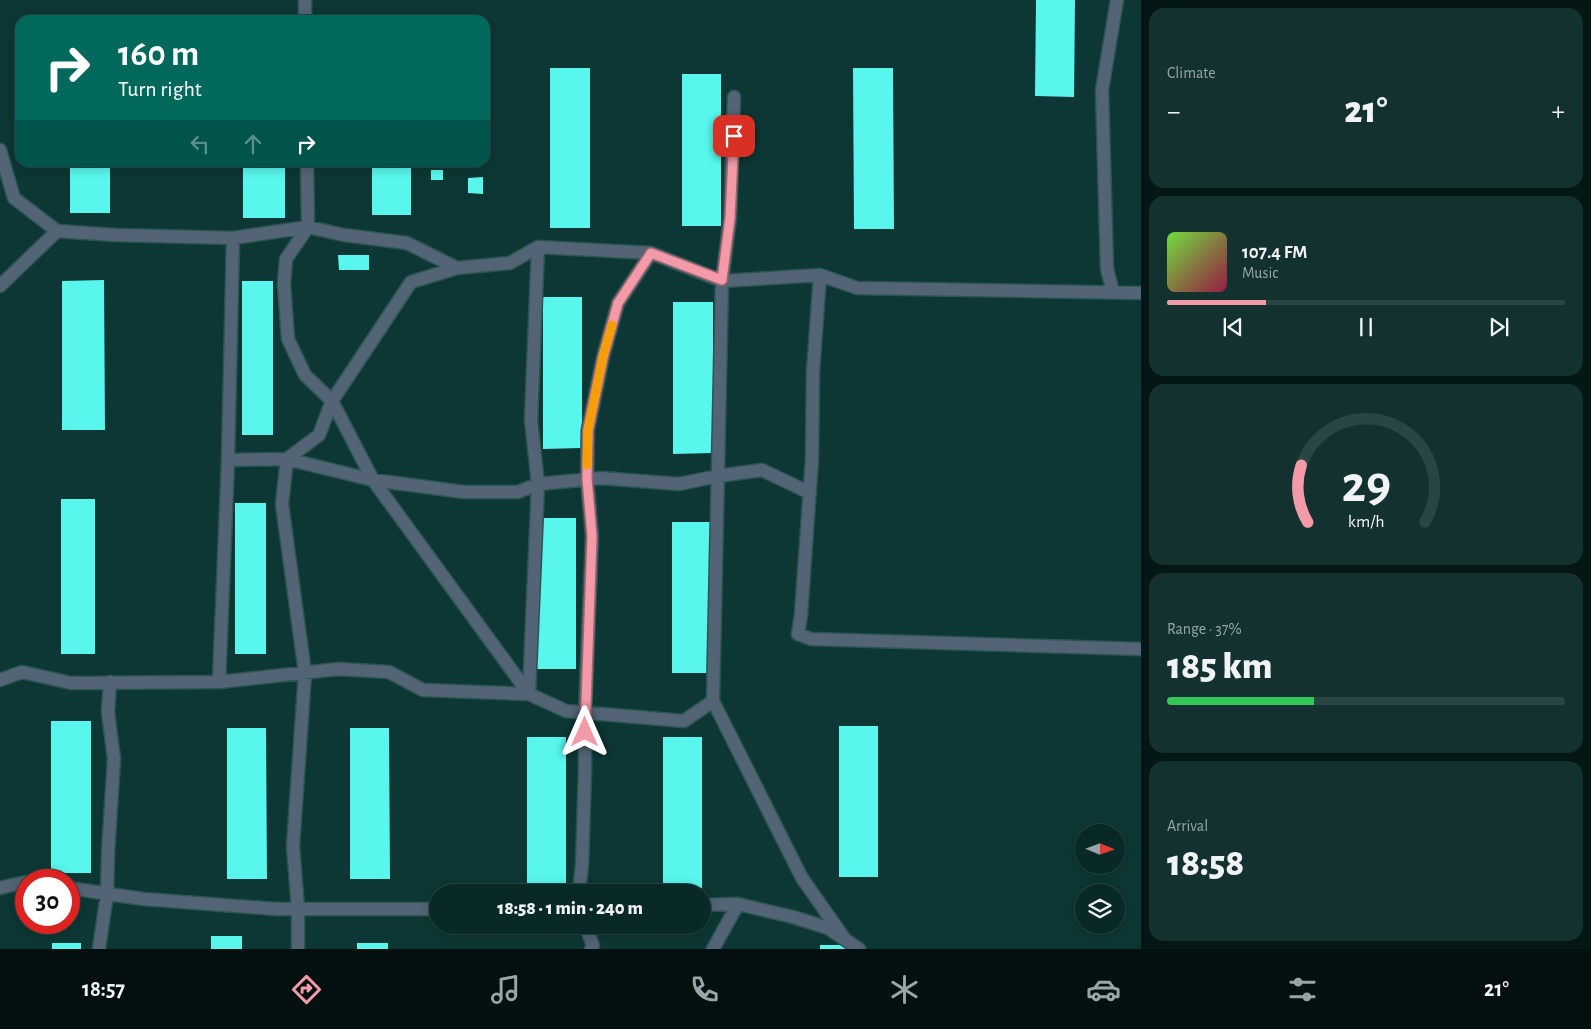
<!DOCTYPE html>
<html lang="en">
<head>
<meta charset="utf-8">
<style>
  :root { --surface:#092927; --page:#12312f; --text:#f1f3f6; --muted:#99a6a7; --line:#294544; --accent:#f39aa9 }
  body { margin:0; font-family:"Alegreya Sans",sans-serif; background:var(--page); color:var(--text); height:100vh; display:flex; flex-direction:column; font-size:19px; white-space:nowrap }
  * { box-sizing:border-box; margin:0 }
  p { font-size:16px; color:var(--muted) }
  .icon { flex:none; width:28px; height:28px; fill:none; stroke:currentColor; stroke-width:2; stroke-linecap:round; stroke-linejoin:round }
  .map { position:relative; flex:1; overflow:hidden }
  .drawer { display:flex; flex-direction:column; gap:8px; padding:8px; background:#051715; width:450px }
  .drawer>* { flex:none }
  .banner { position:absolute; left:15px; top:15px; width:475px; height:152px; border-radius:15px; box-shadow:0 2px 12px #0003,0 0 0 1px var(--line); background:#00695c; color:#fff; overflow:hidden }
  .needle { width:32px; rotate:91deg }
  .fabs { position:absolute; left:1075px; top:824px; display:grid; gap:10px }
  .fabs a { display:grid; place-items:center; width:50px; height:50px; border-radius:50%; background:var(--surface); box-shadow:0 2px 12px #0003,0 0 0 1px var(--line); font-size:25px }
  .speed { position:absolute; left:15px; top:869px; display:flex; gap:10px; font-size:25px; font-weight:700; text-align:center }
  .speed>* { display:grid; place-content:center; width:65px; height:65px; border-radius:50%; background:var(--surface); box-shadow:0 2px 12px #0003,0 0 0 1px var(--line); line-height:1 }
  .speed .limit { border:8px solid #d22; background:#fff; color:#111 }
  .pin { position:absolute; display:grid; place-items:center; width:42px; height:42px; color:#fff; margin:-21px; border-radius:10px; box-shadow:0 2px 8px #0006 }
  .me { position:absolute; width:55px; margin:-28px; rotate:0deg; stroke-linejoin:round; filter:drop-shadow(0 0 4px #0008) }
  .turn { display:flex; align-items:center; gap:18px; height:105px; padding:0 20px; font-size:22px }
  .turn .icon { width:65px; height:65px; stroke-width:2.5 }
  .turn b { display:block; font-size:35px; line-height:42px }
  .lanes { display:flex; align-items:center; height:48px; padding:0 20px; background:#0003; justify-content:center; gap:25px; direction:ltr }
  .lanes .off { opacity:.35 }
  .big { font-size:38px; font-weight:800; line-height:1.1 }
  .drawer .tile { flex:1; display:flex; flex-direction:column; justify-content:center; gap:8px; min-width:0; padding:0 18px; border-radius:15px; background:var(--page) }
  .drawer .dial { align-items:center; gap:0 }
  .dial svg { height:130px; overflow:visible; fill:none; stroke:var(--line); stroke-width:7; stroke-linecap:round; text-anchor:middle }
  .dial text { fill:var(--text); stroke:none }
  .song { display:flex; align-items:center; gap:15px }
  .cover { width:60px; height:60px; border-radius:8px; background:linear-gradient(135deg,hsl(100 70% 55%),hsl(340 70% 35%)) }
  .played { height:5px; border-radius:2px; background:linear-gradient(90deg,var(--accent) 25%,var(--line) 25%) }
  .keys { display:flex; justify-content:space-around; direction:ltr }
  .heat { display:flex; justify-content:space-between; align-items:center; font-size:28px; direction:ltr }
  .charge { height:8px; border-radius:4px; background:linear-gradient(90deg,#34c759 37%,var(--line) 0) }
  .trip { position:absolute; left:429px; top:884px; width:282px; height:50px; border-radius:25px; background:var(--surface); box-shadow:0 2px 12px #0003,0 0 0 1px var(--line); font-weight:800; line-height:50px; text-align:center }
  .tabs { display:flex; height:80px; justify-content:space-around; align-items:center; background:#041010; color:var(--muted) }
  .tabs .icon { width:35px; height:35px }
  .tabs .active { color:var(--accent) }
  .tabs b { font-size:22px; color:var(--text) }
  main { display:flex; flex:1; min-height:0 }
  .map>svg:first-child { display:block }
  .building { fill:#58f6ec }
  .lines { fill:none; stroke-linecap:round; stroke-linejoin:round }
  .street-casing { stroke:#2c5552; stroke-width:15 }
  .street { stroke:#536476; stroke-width:12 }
  .route-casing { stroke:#9e646e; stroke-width:12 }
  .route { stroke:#f39aa9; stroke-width:9 }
  .slow { stroke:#f59e0b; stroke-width:9 }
</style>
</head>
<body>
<main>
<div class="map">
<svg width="1141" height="949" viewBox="0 0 1141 949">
  <rect width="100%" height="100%" fill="#0c3734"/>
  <!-- building -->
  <path class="building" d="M1036,0H1075L1074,97L1035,96Z
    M550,68H590V228H550Z
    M853,68H893L894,229H854Z
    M682,74H721V226H682Z
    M70,162H110V213H70Z
    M243,162H285V218H243Z
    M372,162H411V215H372Z
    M431,170H443V180H431Z
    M483,177V194L468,193V178Z
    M338,255H369V270H339Z
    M104,280L105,430H62V281Z
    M242,281H273V435H242Z
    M543,297H582V448L543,449Z
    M673,302H713V453L673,454Z
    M61,499H95V654H61Z
    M235,503H266V654H235Z
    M537,518H576V669H537Z
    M672,522H711L712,673H672Z
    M51,721H91V873H51Z
    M839,726H878V877H839Z
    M227,728H266L267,879H227Z
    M350,728H389L390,879H350Z
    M527,737H566V888H527Z
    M663,737H702V888H663Z
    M211,936H242V949H211Z
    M52,943H81V949H52Z
    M357,943H388V949H357Z
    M820,945H852V949H820Z"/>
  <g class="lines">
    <!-- street casing -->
    <g class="street-casing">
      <path id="street" d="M305,0V20
        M734,97L730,218L722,281L713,701L802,878L844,938
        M0,150L14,198L57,231
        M307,162L308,227L286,259L284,284L288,339L305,375L332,401L373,480L529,694
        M820,275L813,372L812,459L801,615L798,634L811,639L1141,649
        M0,286L57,231L115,235L233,238L308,227L344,235L407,243L457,268L510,263L538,247L651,253L722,281L820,275L857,288L1141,293
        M1113,292L1107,269L1102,90L1117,0
        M228,460L287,459L373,480L464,492H518L538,484L601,478L679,484L718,476L762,470L810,493
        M0,680L22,672L71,683L219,682L338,669L389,672L423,690L529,694L566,711L684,721L713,701
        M219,682L228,460L233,238
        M529,694L538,484L531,420L538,247
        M0,888L26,882
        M69,888L143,899L276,909H438
        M579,892L582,865L585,771V712L592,536L587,479L588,430L603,357L618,303L651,253
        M702,905L738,904L793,917L828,928L859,949
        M585,925L593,945L591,949
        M99,949L107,894L108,853L114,759L108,712L110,682
        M298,949V909L293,846L305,673L282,504L287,459L319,435L332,401L411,282L457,268
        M713,949L738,904"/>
    </g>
    <!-- street -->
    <use href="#street" class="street"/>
  </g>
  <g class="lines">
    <!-- route casing -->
    <g class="route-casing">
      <path id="route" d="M585,732L592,536L587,479L588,430L603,357L618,303L651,253L722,280L730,218L734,136"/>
    </g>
    <!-- route -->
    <use href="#route" class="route"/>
    <!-- slow -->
    <path class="slow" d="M587,465L588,430L603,357L612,325"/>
  </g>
</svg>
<div class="fabs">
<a><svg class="needle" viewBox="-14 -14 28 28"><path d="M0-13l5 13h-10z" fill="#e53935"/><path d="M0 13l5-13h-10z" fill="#99a6a7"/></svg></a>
<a><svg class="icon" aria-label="layers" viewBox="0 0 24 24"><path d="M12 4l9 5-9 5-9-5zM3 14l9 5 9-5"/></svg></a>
</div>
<div class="speed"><div class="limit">30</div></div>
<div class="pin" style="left:734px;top:136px;background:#d93025"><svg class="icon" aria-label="arrive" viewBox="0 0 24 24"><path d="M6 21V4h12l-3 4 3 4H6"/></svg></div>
<svg class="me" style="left:585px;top:732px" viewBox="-20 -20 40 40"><path d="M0-17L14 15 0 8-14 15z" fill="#f39aa9" stroke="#fff" stroke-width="4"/></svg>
<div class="trip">18:58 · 1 min · 240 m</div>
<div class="banner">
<div class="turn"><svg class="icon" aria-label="right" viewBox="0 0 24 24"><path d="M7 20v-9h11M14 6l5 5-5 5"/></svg><div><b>160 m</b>Turn right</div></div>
<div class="lanes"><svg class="icon off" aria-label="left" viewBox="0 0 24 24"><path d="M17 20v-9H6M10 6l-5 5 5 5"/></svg><svg class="icon off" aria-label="ahead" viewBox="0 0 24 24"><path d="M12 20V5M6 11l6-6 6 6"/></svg><svg class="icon" aria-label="right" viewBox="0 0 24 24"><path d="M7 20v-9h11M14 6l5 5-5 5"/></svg></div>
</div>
</div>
<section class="drawer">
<div class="tile"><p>Climate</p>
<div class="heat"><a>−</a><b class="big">21°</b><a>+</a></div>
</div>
<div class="tile">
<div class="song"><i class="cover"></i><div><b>107.4 FM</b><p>Music</p></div></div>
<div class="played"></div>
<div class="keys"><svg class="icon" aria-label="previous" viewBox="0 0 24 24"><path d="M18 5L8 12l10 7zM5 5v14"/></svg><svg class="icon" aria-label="pause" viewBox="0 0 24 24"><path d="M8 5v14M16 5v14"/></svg><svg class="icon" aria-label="next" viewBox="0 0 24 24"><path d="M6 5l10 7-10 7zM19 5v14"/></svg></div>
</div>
<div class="tile dial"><svg viewBox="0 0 100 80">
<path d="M14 69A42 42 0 1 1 86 69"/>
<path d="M14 69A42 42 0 0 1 10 34" stroke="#f39aa9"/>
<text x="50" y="56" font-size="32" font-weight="700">29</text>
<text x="50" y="72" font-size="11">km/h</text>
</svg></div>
<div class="tile"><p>Range · 37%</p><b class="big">185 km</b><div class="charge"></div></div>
<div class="tile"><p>Arrival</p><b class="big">18:58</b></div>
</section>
</main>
<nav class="tabs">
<b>18:57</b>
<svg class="icon active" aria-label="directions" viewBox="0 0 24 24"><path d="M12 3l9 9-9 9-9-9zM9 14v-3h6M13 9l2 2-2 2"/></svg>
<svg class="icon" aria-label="music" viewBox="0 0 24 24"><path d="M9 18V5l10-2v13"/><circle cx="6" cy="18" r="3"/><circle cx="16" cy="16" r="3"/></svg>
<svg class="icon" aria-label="phone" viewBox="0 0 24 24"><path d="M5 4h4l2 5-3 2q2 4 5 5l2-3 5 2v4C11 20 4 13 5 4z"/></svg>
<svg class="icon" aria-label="climate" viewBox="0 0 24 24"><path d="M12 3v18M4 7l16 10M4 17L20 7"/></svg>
<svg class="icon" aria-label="car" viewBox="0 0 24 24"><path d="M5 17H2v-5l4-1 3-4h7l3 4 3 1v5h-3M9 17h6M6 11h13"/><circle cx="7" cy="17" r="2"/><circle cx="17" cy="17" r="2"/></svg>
<svg class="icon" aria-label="filters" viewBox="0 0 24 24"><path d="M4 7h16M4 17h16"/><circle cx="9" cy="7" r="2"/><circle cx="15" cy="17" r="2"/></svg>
<b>21°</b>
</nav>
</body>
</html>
